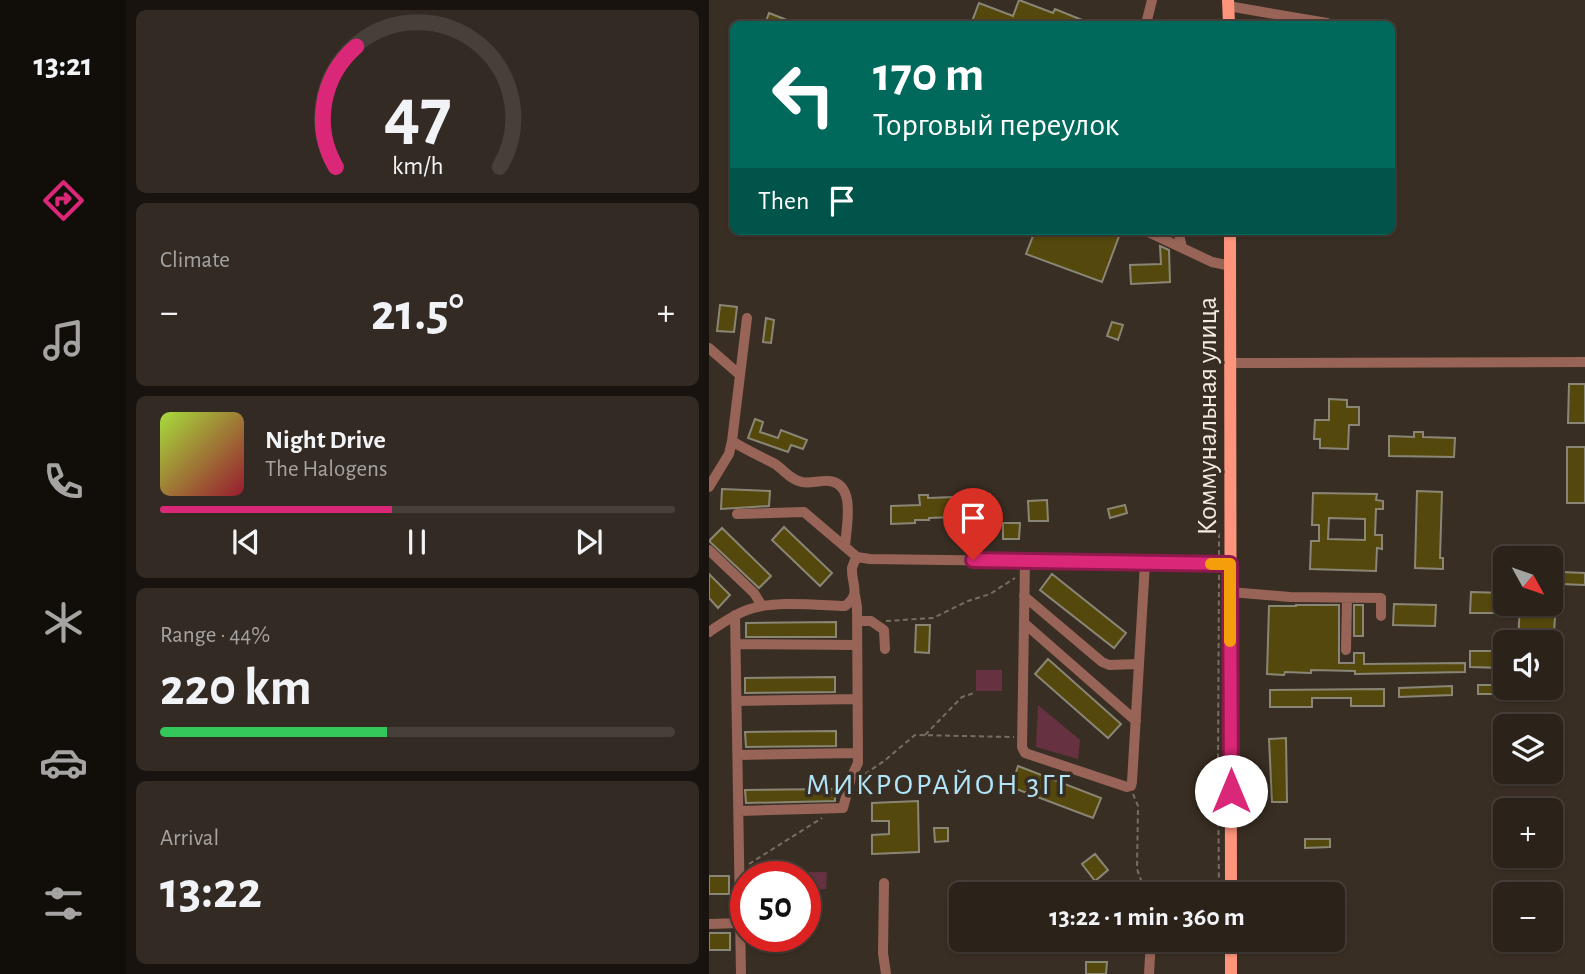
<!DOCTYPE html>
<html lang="en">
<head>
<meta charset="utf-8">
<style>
  :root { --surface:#2b221a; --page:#332a23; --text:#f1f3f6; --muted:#a6a4a2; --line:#473f39; --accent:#db2777 }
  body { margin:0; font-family:"Alegreya Sans",sans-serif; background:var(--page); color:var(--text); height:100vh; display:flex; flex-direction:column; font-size:26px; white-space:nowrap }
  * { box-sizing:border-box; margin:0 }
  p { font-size:23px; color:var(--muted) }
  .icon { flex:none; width:38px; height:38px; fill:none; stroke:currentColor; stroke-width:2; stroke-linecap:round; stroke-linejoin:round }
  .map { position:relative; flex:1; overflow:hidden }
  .details { display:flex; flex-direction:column; gap:10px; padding:10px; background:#18130e; width:583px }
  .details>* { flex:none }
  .banner { position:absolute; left:21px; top:21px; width:665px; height:214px; border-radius:10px; box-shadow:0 2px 5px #0004,0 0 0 2px var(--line); background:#00695c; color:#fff; overflow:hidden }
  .needle { width:46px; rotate:130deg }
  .fabs { position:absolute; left:784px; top:546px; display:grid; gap:14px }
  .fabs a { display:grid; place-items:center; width:70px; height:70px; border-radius:10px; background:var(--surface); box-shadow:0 2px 5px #0004,0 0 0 2px var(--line); font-size:35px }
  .speed { position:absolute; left:21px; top:861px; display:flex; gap:14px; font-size:35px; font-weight:700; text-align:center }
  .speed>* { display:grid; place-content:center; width:91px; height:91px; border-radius:50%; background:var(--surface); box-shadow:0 2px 5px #0004,0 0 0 2px var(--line); line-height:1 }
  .speed .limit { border:10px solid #d22; background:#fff; color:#111 }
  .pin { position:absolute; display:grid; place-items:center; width:60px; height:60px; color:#fff; margin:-72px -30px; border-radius:50% 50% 50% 0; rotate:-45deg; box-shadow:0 0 7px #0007 }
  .pin .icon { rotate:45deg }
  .me { position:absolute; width:77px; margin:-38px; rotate:0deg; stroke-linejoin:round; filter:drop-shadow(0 0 5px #0008) }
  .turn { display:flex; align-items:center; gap:24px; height:147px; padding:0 28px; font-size:32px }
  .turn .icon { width:91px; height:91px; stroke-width:2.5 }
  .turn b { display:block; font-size:49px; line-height:60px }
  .then { display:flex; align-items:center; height:66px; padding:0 28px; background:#0003; gap:14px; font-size:26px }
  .big { font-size:52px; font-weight:700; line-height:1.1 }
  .details .widget { flex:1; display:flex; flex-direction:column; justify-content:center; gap:10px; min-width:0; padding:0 24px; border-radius:10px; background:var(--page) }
  .details .dial { align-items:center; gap:0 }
  .dial svg { height:182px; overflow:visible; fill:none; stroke:var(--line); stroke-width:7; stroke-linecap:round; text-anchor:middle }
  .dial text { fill:var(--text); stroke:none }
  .song { display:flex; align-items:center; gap:21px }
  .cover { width:84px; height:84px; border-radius:10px; background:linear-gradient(135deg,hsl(80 70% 55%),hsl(350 70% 35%)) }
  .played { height:7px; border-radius:4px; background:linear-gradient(90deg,var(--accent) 45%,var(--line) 45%) }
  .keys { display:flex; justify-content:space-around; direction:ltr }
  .heat { display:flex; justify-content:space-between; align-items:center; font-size:38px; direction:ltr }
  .charge { height:10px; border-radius:5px; background:linear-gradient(90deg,#34c759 44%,var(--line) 0) }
  .trip { position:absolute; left:240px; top:882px; width:396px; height:70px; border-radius:10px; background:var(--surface); box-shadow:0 2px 5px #0004,0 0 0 2px var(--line); font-weight:700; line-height:70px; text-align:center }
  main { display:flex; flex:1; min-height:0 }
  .menu { display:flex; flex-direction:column; width:126px; justify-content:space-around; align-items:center; background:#110e0a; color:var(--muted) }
  .menu .icon { width:49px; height:49px }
  .menu .on { color:var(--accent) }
  .menu b { font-size:32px; color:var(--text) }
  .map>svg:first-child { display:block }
  .green { fill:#663241 }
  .building { fill:#54480c; stroke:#8a8676; stroke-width:2; fill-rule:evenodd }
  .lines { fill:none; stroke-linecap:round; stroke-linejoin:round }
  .path { stroke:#776d63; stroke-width:2; stroke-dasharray:5 3.5; stroke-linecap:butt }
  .minor { stroke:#976457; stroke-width:10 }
  .major { stroke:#fd947b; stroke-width:12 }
  .route-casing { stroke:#8e194d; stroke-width:18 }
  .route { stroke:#db2777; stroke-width:12 }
  .slow { stroke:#f59e0b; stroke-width:12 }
  .labels { text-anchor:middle; stroke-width:7; stroke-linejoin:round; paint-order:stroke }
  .street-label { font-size:28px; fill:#f2eae3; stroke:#392e23 }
  .neighbourhood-label { font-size:30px; letter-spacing:2px; fill:#b0e4f8; stroke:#392e23 }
</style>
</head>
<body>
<main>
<nav class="menu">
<b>13:21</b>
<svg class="icon on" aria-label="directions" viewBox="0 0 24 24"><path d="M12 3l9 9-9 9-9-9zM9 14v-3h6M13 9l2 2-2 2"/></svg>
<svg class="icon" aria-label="music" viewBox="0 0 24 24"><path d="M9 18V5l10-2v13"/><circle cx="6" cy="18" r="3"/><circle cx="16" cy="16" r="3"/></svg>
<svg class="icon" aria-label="phone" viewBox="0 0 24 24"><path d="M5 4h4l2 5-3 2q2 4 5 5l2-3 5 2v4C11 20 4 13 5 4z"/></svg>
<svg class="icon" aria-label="climate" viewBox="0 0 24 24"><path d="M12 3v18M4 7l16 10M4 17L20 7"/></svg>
<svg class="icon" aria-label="car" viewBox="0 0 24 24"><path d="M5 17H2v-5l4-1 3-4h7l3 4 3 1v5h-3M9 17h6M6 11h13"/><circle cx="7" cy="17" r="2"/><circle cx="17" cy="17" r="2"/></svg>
<svg class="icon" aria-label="filters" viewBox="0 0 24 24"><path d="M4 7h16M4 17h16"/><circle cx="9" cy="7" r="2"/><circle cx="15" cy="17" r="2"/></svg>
</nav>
<section class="details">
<div class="widget dial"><svg viewBox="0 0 100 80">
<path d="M14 69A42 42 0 1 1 86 69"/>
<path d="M14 69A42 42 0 0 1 23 16" stroke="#db2777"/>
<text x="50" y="56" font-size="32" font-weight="700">47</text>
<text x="50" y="72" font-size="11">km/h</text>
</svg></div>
<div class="widget"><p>Climate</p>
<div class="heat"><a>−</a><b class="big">21.5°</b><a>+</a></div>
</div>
<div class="widget">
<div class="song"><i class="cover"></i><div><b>Night Drive</b><p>The Halogens</p></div></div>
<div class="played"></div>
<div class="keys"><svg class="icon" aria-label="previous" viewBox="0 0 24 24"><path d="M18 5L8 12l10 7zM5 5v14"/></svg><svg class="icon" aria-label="pause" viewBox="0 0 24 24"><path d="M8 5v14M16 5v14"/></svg><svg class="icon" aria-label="next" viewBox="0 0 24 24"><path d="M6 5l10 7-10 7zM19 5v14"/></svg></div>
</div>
<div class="widget"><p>Range · 44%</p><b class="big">220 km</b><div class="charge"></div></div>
<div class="widget"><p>Arrival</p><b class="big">13:22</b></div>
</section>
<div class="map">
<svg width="877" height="974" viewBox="0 0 877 974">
  <rect width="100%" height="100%" fill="#392e23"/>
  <!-- green -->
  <path class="green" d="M267,670H293V691H267Z
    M329,705L371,740L369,759L327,747Z
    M118,872L117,889L96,890V877H55V873Z"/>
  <!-- building -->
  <path class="building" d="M310,0L344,13L346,9L383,24H262L270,3L304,16Z
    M60,13L88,24H56Z
    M326,231H412L393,282L317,254Z
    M451,246L460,250L461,282L422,284L421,265L452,264Z
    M11,305L28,307L25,332L8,331Z
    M57,318L65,320L62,343L54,342Z
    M403,322L414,325L409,340L398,336Z
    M860,384H876V423H859Z
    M620,399L638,400V407H650V425H640L639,449L611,448V439H605L606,420H620Z
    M46,419L54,422L51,432L69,438L72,430L98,440L94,449L82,445L79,452L39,438Z
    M705,432H714V437L746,438L745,457L680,456V436L705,437Z
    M858,447H876V503H858Z
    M13,489L61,491L60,506L12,509Z
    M708,491L733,492L731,558H734V569L706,568Z
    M604,493L668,494L667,500L674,501V509H667L666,535H673V549L668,548L667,571L601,569L602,541H610V525H603ZM620,518L656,519V540L619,539Z
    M264,494H281L282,514H258V503L265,502Z
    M210,495H219V498L244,497L245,517L220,518V520H206V523L182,524V506L211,505Z
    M338,500L339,521H320L319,501Z
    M416,505L418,513L401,518L399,509Z
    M294,523H311L310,539H294Z
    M75,527L123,573L111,586L63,540Z
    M13,528L62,576L50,588L0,541Z
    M853,572L876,573V585L852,584Z
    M0,574L21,595L9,608L0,598Z
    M343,574L417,633L405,648L331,590Z
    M762,592L796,593L795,613H761Z
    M842,595H855V605H847L845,632L826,631V642H809L811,604H842Z
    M685,604L727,605L726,626L684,625Z
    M587,605H630V663H645V653H655V664L756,663V672L646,674V671L602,670V673L576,672L575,675L558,674L560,606H587Z
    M645,605H654V636H645Z
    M127,622V637H37V623Z
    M207,625H221L220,653L206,652Z
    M761,651H793V668L761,667Z
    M339,659L412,724L399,738L326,674Z
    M126,677V692L36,693V678Z
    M769,685H796V694H769Z
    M743,686V695L690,697V688Z
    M675,689V706H642V698H603V707H561V690Z
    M127,731V746L37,747L36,732Z
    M577,738L578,802H563L560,739Z
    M309,766L392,798L384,818L302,787Z
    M126,789V801L37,803L36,790Z
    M209,801L210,852L163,854V835L180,834V821H163V803Z
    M225,828H239V841L226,842Z
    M596,839H621V847L596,848Z
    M386,854L399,870L386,881L373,864Z
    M0,876H20V894H0Z
    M0,933H21V950H0Z
    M377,962H398L397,974H377Z"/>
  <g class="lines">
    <!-- path -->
    <path class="path" d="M510,555V533
      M510,575L509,764L510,894
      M177,621L224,618L259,601L281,594L306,578
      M216,735L253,697L265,693
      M156,774L175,761L206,735L305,737
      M424,794L429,806L428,869L437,894
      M40,864L113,818
      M76,877L82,876"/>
    <!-- minor -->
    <path class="minor" d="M519,6L618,23V24
      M437,24L443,0
      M437,231L503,262L522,266
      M469,231L473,247
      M0,348L31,375
      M523,363L877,362
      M23,441C37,450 51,456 66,464C75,470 82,480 93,482C101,484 111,480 120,481C148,484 137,527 136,547
      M0,487L20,454L23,441L38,318
      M28,514L95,512L148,557
      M0,550L45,593L53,606
      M316,561L313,747L316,753L418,787L422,786L423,782L436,563
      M521,592L581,597L672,598V616
      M315,596L393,662L400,665L430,664
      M26,615L32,974
      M148,621H162L175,630L176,649
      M315,623L427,721
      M0,632C12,624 24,615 38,610C64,600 107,605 136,606C153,594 142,584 143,568C144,564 146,560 148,557L161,559L521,564
      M27,644L148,645
      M637,650L638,598
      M28,701L148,699
      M29,755L148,753
      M30,811L134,808L142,778L149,763L148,607L146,595
      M175,883L174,953L177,974
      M0,924L31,923
      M440,974L442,940"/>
    <!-- major -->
    <path class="major" d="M519,0L520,24
      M521,231L522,894
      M522,940V974"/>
  </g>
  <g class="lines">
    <!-- route casing -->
    <g class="route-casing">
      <path id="route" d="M264,560L521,564L522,791"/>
    </g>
    <!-- route -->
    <use href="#route" class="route"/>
    <!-- slow -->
    <path class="slow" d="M502,564H521V641"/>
  </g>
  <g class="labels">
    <!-- street labels -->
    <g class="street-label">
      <text transform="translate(497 416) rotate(-90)" y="10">Коммунальная улица</text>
    </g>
    <!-- neighbourhood labels -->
    <g class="neighbourhood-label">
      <text x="230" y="794">МИКРОРАЙОН 3ГГ</text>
    </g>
  </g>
</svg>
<div class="fabs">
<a><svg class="needle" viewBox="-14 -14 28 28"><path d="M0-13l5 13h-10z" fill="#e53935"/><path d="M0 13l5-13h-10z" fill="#a6a4a2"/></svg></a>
<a><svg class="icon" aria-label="sound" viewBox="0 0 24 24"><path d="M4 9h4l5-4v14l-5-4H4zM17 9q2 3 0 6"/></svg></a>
<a><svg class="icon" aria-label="layers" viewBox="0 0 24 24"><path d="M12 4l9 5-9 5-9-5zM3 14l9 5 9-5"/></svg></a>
<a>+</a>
<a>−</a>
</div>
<div class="speed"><div class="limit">50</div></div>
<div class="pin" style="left:264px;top:560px;background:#d93025"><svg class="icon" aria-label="arrive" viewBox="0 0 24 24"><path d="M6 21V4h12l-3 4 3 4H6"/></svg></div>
<svg class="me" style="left:522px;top:791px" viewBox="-20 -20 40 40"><circle r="19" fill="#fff"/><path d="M0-13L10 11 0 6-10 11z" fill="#db2777"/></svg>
<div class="trip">13:22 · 1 min · 360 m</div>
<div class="banner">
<div class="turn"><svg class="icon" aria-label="left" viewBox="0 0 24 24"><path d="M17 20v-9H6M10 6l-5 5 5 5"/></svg><div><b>170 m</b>Торговый переулок</div></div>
<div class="then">Then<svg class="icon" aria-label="arrive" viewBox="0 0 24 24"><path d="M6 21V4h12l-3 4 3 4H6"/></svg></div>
</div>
</div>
</main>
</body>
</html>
